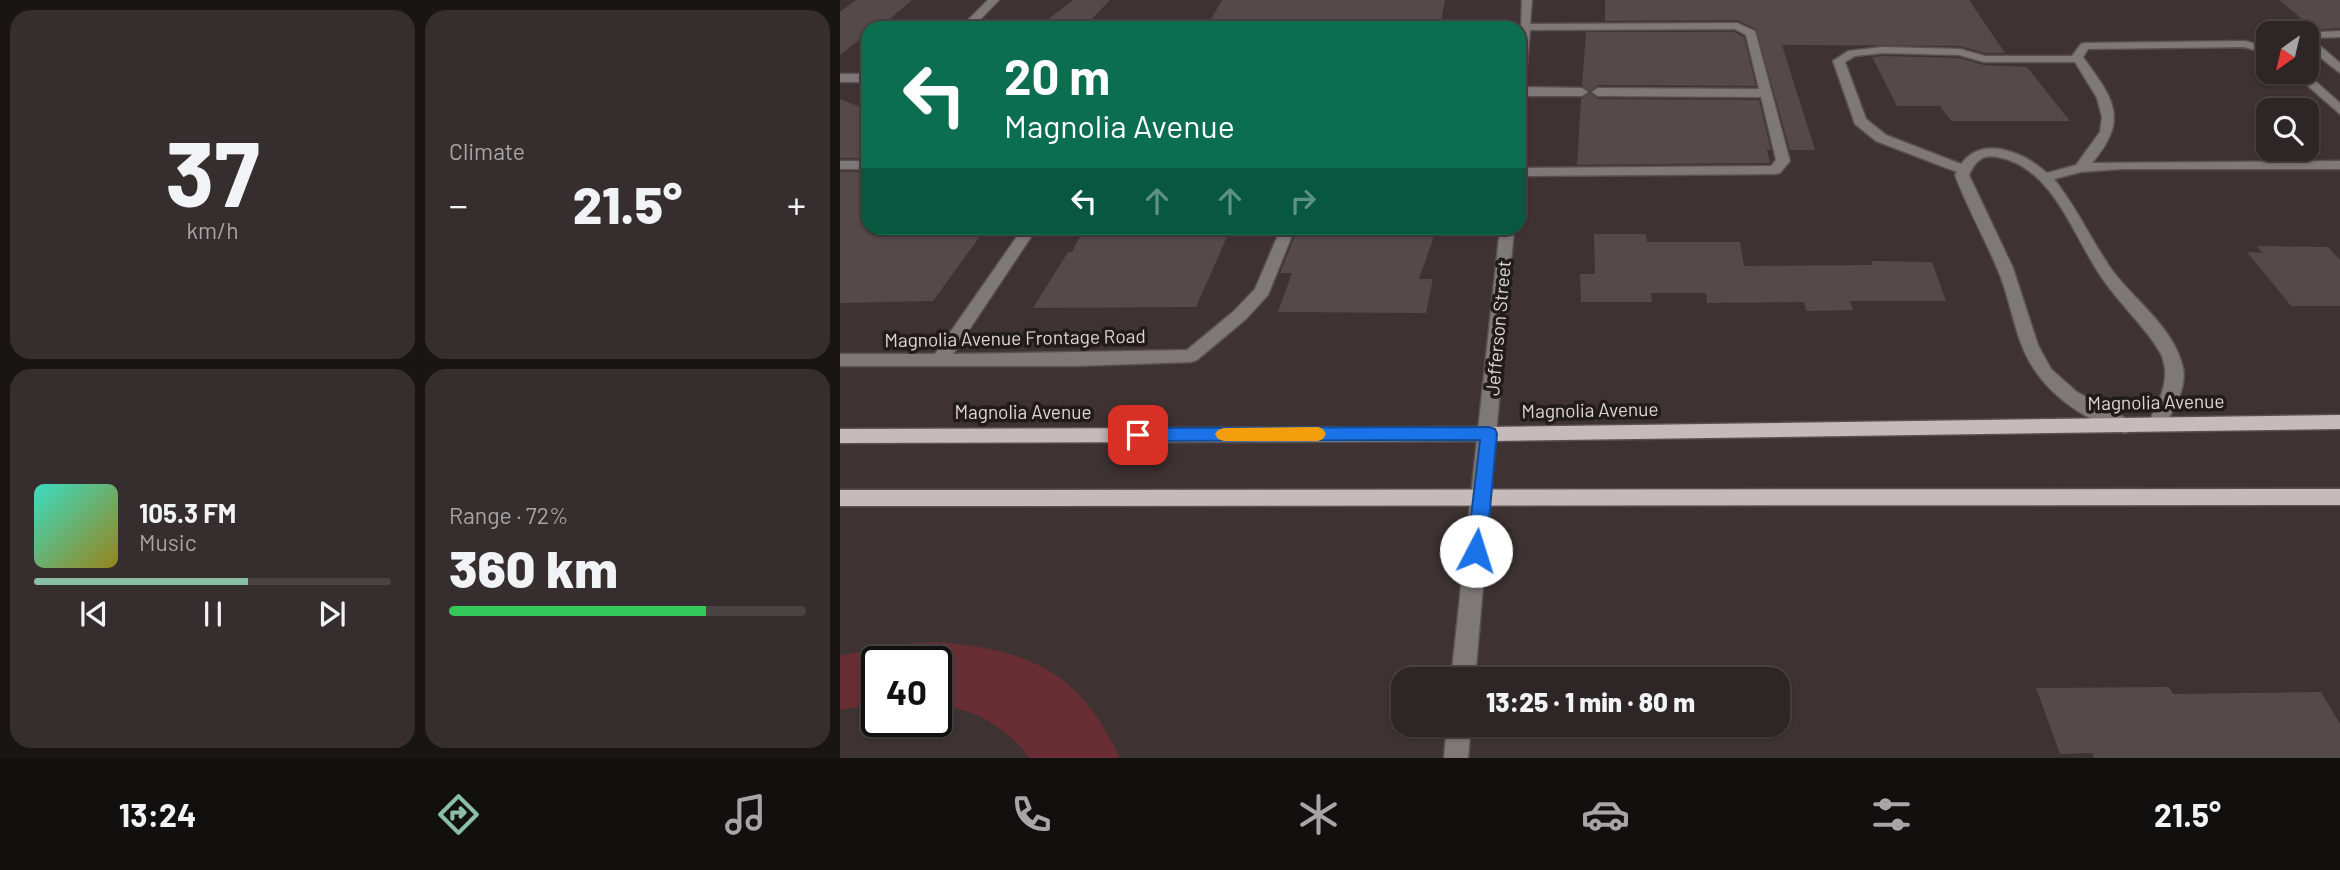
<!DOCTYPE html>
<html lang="en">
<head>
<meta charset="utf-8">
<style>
  :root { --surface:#2e2626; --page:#362e2e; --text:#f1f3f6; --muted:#a7a5a7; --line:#494343; --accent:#8abfa5 }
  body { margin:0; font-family:Barlow,sans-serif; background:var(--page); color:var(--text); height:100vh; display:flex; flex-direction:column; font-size:26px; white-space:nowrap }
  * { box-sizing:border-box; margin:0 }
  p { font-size:23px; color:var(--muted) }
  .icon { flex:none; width:38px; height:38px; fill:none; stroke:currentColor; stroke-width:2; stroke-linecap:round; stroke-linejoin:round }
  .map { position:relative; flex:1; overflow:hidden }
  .sheet { display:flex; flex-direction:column; gap:10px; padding:10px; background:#191515; width:840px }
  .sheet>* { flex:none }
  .guide { position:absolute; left:21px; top:21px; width:665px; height:214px; border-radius:21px; box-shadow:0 2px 5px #0004,0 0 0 2px var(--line); background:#0b6e4f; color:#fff; overflow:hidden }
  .needle { width:46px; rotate:214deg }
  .buttons { position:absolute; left:1416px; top:21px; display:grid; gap:14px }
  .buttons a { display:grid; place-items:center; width:63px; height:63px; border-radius:14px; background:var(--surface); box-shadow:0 2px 5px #0004,0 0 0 2px var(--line); font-size:35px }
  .speed { position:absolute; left:21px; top:646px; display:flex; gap:14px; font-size:35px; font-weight:700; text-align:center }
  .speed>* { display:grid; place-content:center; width:91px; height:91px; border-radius:50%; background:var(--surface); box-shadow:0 2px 5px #0004,0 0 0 2px var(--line); line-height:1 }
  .speed .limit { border:4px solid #111; border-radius:10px; background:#fff; color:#111 }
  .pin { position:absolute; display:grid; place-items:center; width:60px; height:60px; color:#fff; margin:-30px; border-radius:14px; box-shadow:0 4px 10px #0006 }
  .me { position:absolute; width:77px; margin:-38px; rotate:5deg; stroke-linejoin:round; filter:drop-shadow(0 0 5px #0008) }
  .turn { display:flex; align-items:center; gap:24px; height:147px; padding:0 28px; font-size:32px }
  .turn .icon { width:91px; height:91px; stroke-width:2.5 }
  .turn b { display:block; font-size:49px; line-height:60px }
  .lanes { display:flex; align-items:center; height:66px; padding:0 28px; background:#0003; justify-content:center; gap:35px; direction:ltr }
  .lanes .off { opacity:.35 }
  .big { font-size:52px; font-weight:800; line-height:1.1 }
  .sheet .tile { flex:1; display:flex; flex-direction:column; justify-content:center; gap:10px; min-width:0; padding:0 24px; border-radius:21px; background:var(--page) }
  .sheet .dial { align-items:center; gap:0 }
  .dial b { font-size:91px; line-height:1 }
  .song { display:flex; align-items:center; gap:21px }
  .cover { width:84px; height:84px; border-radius:10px; background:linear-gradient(135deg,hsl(170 70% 55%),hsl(50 70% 35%)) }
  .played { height:7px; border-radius:4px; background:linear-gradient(90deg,var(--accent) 60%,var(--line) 60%) }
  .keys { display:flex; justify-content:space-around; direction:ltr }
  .heat { display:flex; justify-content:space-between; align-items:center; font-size:38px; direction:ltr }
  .charge { height:10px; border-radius:5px; background:linear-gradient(90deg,#34c759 72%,var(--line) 0) }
  .sheet .tiles { flex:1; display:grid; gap:10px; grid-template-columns:repeat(2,1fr) }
  .trip { position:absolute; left:551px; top:667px; width:399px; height:70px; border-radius:21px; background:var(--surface); box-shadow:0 2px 5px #0004,0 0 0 2px var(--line); font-weight:800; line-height:70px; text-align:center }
  .tab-bar { display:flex; height:112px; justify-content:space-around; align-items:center; background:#120f0f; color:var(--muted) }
  .tab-bar .icon { width:49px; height:49px }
  .tab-bar .on { color:var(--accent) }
  .tab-bar b { font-size:32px; color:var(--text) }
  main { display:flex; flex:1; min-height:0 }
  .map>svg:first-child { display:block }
  .green { fill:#682e34 }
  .building { fill:#554949 }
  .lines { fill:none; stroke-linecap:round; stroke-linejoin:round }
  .minor-casing { stroke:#5b5050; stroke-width:3 }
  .major-casing { stroke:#5b5050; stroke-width:3 }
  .minor { fill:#7e7878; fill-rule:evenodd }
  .major { fill:#c6baba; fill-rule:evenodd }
  .route { fill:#1a73e8; stroke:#114b97; stroke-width:2 }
  .slow { fill:#f59e0b }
  .labels { text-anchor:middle; stroke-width:7; stroke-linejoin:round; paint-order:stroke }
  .street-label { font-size:19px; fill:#ded6d6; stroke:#211b1c }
</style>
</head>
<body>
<main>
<section class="sheet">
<div class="tiles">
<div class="tile dial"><b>37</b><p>km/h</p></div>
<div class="tile"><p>Climate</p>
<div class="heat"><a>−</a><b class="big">21.5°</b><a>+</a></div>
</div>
<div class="tile">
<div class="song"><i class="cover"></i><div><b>105.3 FM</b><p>Music</p></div></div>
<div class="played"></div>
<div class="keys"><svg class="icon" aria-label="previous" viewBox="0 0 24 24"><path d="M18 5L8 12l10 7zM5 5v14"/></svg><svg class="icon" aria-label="pause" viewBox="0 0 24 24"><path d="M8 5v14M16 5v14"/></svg><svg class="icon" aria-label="next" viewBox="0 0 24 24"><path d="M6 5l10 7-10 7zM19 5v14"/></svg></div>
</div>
<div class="tile"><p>Range · 72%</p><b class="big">360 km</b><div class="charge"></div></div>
</div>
</section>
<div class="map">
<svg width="1500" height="758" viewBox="0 0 1500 758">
  <rect width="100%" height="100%" fill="#3e3232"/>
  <!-- green -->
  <path class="green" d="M96,642C188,649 240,671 280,758H189C168,727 133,709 96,704V662H37V703L0,710V656L50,645Z"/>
  <!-- building -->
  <path class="building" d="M16,0H72L39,28H28V33L0,55V12Z
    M233,0H270L243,28H197Z
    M382,0H605L600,28H366Z
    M765,0H1129L1165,53H1145L1120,46L942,45L975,150H950L916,29L897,20L765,21Z
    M1439,0H1500V28L1475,30Z
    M746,32H894L904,37L916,86L758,85L750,91L742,85Z
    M1043,56L1119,58L1144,65L1187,67L1230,121H1111L1100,106H1057L1032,57Z
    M750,93L758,99L919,100L931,150H927L930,163L737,165L741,99Z
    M0,99L28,110V158H0Z
    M0,172H28V228H146L93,301L0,303Z
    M244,228H391L356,307L193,308L228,252H232Z
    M458,228H597L579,279H593L586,313L438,312L452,273H440Z
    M754,234H806L807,242H900L904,266L1033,265L1032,261L1092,262L1106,301H1010L1013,310L966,311L964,302L867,303L866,293H811L812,302H741L740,274H755Z
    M1417,246L1488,247L1500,260V306H1451L1407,252L1422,253Z
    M1329,687L1333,694L1481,692L1500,724V758H1254L1252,753L1220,754L1196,688Z"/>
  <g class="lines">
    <!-- minor casing -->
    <g class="minor-casing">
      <path id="minor" d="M148,0H159L132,28H120Z
        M682,0H692L690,24L897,23L915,31L950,161L940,173L935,174L679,176V168L931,166L936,160L921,97L758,96L752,92L758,88L919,89L906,35L895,29L690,30L685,87L742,88L748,92L742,96H679Z
        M1500,31V37L1471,38L1500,63V73L1466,46V33H1462Z
        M1405,41L1428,47V54L1404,47L1248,49L1243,57C1273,99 1290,118 1252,163L1500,161V169H1282L1241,172L1214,179C1237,208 1251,240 1272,270C1294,300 1332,326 1342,364C1349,386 1333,410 1323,429L1317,431L1311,429L1308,424C1319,400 1332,380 1321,354C1305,326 1280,305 1262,278C1233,237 1214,167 1157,157C1142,154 1135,162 1129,175L1173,268L1198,345L1211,369L1237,392L1291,421L1294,426L1291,431L1285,433C1241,419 1199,390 1182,346C1172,320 1168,293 1157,268C1144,237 1127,207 1115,175L1117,172L1036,141L1015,124L993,61L1008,51L1043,47L1120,49L1145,56H1232L1241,44L1245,43ZM1043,53L1119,55L1144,62H1235L1257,98L1262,117L1260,132L1236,165L1207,173C1185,153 1143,134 1121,164L1046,135L1026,119L1005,62L1015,56Z
        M1452,72H1465L1500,103V114Z
        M0,74H28V82H0Z
        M0,161H28V169H0Z
        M183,228H197L113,354L347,350L394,311L415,289L441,228H455L428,295L406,319L357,360L351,362L237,366H0V354H95Z
        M660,228H674L635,679H611Z
        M607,724H631L628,758H604Z"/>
    </g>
    <!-- major casing -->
    <g class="major-casing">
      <path id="major" d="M1500,415V429L649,441L0,443V429L649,427Z
        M1500,489V505L0,506V490Z"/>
    </g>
    <!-- minor -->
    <use href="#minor" class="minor"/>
    <!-- major -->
    <use href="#major" class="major"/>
  </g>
  <!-- route -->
  <path class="route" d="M649,427L655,429L657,434L646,551L643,557L636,560L629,557L627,551L640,440L298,441L292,439L289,435L292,430L298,428Z"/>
  <!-- slow -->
  <path class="slow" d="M478,427L483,429L486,434L483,439L478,441H384L378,439L375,434L378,430L384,428Z"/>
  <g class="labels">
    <!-- street labels -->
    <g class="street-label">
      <text transform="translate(658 328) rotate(-85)" y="7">Jefferson Street</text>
      <text transform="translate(175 338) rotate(-1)" y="7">Magnolia Avenue Frontage Road</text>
      <text transform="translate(1316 402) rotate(-1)" y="7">Magnolia Avenue</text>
      <text transform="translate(750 410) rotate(-1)" y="7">Magnolia Avenue</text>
      <text x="183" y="419">Magnolia Avenue</text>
    </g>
  </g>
</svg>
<div class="buttons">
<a><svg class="needle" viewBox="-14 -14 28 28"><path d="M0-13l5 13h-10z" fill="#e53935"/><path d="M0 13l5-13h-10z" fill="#a7a5a7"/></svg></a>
<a><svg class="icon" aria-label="search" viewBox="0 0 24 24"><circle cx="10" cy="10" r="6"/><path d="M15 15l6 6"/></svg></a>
</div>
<div class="speed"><div class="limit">40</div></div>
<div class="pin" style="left:298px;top:435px;background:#d93025"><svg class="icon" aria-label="arrive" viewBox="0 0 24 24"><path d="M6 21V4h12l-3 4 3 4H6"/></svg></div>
<svg class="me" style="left:636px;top:551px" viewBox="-20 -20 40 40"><circle r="19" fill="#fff"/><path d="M0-13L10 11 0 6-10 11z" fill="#1a73e8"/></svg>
<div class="trip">13:25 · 1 min · 80 m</div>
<div class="guide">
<div class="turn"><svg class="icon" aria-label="left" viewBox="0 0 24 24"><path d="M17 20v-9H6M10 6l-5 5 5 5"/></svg><div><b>20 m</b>Magnolia Avenue</div></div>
<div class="lanes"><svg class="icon" aria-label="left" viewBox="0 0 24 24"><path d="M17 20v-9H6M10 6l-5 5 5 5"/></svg><svg class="icon off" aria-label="ahead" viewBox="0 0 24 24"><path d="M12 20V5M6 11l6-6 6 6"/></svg><svg class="icon off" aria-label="ahead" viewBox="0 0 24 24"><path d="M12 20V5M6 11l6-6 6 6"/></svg><svg class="icon off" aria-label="right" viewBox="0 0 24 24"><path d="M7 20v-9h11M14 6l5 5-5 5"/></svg></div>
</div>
</div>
</main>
<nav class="tab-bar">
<b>13:24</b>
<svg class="icon on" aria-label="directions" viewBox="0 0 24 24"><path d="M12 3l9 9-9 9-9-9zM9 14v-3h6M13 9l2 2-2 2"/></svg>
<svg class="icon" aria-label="music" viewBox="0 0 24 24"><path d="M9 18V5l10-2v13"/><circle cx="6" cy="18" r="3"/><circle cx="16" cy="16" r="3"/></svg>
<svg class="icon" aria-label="phone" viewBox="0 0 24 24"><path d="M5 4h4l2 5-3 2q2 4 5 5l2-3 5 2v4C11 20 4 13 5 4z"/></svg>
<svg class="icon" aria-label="climate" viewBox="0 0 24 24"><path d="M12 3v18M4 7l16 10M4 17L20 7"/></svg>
<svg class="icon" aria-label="car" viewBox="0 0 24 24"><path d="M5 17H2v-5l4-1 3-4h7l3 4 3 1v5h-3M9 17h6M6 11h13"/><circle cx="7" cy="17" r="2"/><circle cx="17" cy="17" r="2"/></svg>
<svg class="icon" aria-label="filters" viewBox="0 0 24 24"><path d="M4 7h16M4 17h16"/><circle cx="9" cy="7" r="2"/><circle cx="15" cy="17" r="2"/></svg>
<b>21.5°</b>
</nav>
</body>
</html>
